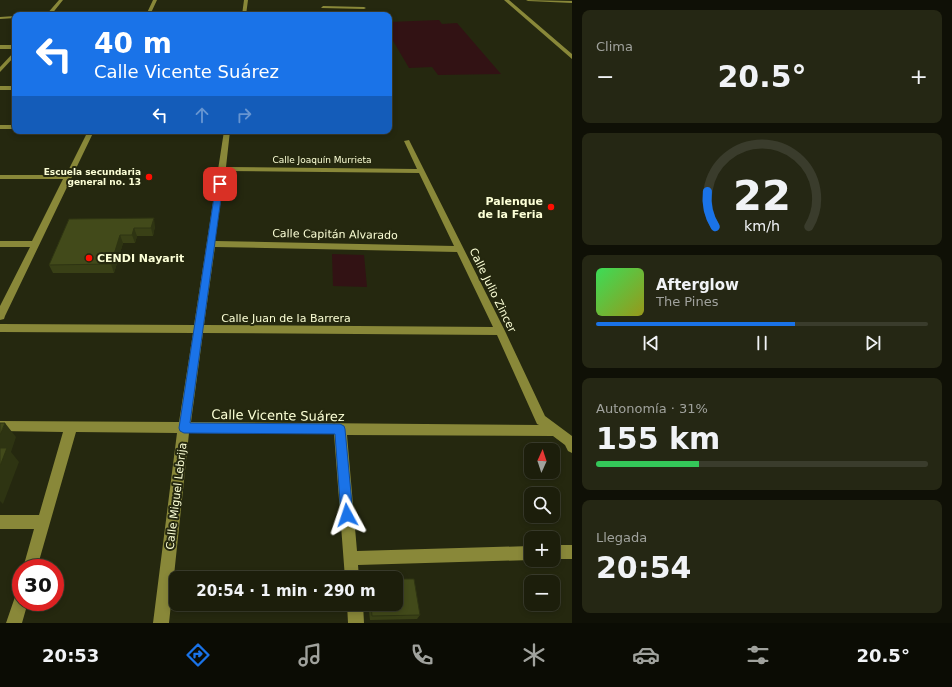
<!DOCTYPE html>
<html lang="es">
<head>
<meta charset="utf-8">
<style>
  :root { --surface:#1c1e0b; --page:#252714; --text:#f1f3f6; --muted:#a0a29d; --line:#3a3c2c; --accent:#1a73e8 }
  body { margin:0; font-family:"DejaVu Sans",sans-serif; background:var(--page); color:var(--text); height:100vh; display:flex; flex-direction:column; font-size:15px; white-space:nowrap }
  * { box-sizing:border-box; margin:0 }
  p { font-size:13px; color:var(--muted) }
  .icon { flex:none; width:22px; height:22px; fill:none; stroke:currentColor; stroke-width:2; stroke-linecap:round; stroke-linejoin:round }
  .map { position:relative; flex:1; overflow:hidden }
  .drawer { display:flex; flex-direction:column; gap:10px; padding:10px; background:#0f1006; width:380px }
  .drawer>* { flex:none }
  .hud { position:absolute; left:12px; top:12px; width:380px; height:122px; border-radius:8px; box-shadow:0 2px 6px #0003,0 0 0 1px var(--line); background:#1a73e8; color:#fff; overflow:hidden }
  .needle { width:26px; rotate:3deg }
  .fabs { position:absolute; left:524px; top:443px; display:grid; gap:8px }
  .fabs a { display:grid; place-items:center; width:36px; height:36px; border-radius:8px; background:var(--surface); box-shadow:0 2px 6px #0003,0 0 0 1px var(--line); font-size:20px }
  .speed { position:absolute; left:12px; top:559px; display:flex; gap:8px; font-size:20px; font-weight:700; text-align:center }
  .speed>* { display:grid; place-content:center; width:52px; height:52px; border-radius:50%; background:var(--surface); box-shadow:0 2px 6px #0003,0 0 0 1px var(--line); line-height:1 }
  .speed .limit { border:6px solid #d22; background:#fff; color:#111 }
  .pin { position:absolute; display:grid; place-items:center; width:34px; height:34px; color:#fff; margin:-17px; border-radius:8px; box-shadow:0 2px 6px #0006 }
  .me { position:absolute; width:44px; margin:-22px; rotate:355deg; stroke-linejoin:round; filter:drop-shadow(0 0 3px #0008) }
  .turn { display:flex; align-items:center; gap:14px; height:84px; padding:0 16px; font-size:18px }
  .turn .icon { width:52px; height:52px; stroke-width:2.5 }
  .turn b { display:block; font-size:28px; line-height:34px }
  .lanes { display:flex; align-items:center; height:38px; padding:0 16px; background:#0003; justify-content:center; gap:20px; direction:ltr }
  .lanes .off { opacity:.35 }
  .big { font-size:30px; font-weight:700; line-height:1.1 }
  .drawer .tile { flex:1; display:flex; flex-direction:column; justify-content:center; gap:6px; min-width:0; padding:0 14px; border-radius:8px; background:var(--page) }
  .drawer .dial { align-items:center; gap:0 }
  .dial svg { height:104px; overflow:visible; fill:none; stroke:var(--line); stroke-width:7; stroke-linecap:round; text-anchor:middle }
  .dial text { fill:var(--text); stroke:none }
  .song { display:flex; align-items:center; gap:12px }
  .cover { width:48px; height:48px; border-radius:6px; background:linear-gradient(135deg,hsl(130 70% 55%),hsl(60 70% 35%)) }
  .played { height:4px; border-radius:2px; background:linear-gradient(90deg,var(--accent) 60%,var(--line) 60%) }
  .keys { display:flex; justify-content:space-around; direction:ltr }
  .heat { display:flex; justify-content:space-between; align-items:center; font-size:22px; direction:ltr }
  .charge { height:6px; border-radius:3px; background:linear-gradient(90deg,#34c759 31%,var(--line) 0) }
  .trip { position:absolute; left:169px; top:571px; width:234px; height:40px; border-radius:8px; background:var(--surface); box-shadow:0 2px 6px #0003,0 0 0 1px var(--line); font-weight:700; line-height:40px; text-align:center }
  .menu { display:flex; height:64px; justify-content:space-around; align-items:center; background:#0b0c04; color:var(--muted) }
  .menu .icon { width:28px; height:28px }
  .menu .current { color:var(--accent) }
  .menu b { font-size:18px; color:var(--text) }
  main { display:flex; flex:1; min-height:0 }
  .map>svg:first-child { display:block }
  .green { fill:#321214 }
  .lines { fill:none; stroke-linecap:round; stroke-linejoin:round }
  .minor { fill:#898839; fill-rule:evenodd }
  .wall { fill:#394016 }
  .shaded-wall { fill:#2e3412 }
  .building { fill:#424a1a; stroke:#2e3412 }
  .route { fill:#1a73e8; stroke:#114b97 }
  .poi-dot { fill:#ff0f02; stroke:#25280f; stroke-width:1.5 }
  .labels { text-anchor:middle; stroke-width:4; stroke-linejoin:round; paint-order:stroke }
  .far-street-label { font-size:9px; fill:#fcffd6; stroke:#25280f }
  .far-poi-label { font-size:9px; font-weight:bold; fill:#fcffd6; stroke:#25280f; text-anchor:end }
  .poi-label { font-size:11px; font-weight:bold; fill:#fcffd6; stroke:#25280f; text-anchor:end }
  .street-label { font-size:11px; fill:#fcffd6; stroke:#25280f }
  .near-street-label { font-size:13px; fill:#fcffd6; stroke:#25280f }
</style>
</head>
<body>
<main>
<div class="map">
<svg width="572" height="623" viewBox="0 0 572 623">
  <rect width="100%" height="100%" fill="#25280f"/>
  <!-- green -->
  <path class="green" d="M439,20L442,24L457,23L501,74L438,75L432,67L409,68L389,34V22Z
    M332,254L364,255L367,287L333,286Z"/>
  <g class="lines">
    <!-- minor -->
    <path class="minor" d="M59,0H63L51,15H46Z
      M153,0H157L150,15H146Z
      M244,0H248L246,15H242Z
      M504,0H509L572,54V59Z
      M526,0L572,1V3L528,1Z
      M323,6L364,7L366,8L364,9L321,8Z
      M15,16V18L0,19V17Z
      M0,45H15V49H0Z
      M15,51V56L0,72V67Z
      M0,86H15V90H0Z
      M0,125H15V129H0Z
      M88,131H94L5,316L4,319L0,320V306L30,247H0V241H32L63,179H0V175H66Z
      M224,131H230L226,167L417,169L404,141L409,140L505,331L545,416L572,436V453L568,451L565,445L553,436L347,435L357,551L531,546V560L358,565L359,578H345L334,434L189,433L169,623H153L177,433L76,432L37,568H23L34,529H0V515H39L63,432L0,431V421L179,422L193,333L0,332V324L194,325ZM225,171L419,173L454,246L215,241ZM215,247L457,252L493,327L204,325ZM203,333L497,335L537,424L539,425L191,422Z
      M553,545H572V559H553Z
      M21,591V602H28L22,623H6L16,594Z
      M347,604H363L364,623H348Z"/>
  </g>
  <!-- wall -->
  <path class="wall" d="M69,219L155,226L153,236H137L135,243H123L114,273H53L49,265Z
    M368,604H396L420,615L417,619L370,620Z"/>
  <!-- shaded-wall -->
  <path class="shaded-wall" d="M154,218L155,226L153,236L151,228Z
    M134,228L137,236L135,243L132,235Z
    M120,235L123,243L114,273L111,264Z
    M5,423L16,437L11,452L19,462L3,504L0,501V435Z"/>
  <!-- building -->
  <path class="building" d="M154,218L151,228H134L132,235H120L111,264L49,265L69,219Z
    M0,423H5L0,435Z
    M0,448H7L0,466Z
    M396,579H414L420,615L372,616L371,604H396Z"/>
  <!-- route -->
  <path class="route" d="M220,182L223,184L190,423L340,424L344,426L345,429L353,515L351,519L347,521L342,519L341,515L335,434L184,433L180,431L179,428L216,184Z"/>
  <!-- markers -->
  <g class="poi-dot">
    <circle cx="149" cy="177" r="4"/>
    <circle cx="551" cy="207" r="4"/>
    <circle cx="89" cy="258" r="4"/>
  </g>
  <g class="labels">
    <!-- far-street labels -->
    <g class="far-street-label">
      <text x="322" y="163">Calle Joaquín Murrieta</text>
    </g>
    <!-- far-poi labels -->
    <g class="far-poi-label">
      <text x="141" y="175">Escuela secundaria<tspan x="141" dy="10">general no. 13</tspan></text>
    </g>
    <!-- poi labels -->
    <g class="poi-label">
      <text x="543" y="205">Palenque<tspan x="543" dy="13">de la Feria</tspan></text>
      <text x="97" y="262" text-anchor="start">CENDI Nayarit</text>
    </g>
    <!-- street labels -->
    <g class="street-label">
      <text transform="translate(335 234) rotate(1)" y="4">Calle Capitán Alvarado</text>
      <text transform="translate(493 290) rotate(64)" y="4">Calle Julio Zincer</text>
      <text x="286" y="322">Calle Juan de la Barrera</text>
      <text transform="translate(176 496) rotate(-83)" y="4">Calle Miguel Lebrija</text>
    </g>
    <!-- near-street labels -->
    <g class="near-street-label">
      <text transform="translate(278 415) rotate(1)" y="5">Calle Vicente Suárez</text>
    </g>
  </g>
</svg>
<div class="fabs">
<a><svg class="needle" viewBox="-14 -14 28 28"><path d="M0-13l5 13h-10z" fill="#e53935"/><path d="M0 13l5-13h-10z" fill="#a0a29d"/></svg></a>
<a><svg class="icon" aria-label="search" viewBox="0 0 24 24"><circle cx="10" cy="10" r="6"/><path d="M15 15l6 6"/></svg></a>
<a>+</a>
<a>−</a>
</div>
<div class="speed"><div class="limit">30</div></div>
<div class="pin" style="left:220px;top:184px;background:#d93025"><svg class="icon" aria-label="arrive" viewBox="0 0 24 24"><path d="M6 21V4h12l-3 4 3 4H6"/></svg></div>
<svg class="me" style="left:347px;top:515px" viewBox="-20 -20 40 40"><path d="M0-17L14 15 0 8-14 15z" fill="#1a73e8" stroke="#fff" stroke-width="4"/></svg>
<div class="trip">20:54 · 1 min · 290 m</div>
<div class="hud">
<div class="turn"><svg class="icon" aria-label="left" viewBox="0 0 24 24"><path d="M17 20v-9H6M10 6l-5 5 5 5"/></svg><div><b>40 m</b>Calle Vicente Suárez</div></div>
<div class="lanes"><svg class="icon" aria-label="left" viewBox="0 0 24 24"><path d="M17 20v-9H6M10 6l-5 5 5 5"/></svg><svg class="icon off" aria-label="ahead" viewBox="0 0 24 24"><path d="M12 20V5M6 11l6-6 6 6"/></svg><svg class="icon off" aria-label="right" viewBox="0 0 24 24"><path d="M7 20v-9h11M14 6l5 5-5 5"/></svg></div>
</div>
</div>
<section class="drawer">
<div class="tile"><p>Clima</p>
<div class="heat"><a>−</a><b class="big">20.5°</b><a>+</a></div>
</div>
<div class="tile dial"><svg viewBox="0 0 100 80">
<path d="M14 69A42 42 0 1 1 86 69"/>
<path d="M14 69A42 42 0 0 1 8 42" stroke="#1a73e8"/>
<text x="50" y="56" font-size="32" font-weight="700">22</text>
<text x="50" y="72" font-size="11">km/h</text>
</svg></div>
<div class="tile">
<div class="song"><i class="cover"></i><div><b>Afterglow</b><p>The Pines</p></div></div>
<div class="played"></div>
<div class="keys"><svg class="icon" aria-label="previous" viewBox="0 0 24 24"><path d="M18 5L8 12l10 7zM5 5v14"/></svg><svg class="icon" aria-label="pause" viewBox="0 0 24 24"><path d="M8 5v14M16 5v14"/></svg><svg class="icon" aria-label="next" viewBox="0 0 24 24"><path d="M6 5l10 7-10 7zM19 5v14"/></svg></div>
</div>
<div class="tile"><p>Autonomía · 31%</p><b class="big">155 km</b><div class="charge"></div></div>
<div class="tile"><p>Llegada</p><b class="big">20:54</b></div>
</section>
</main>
<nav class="menu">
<b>20:53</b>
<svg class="icon current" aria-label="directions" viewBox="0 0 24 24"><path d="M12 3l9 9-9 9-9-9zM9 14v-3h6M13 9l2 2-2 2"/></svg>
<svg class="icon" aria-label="music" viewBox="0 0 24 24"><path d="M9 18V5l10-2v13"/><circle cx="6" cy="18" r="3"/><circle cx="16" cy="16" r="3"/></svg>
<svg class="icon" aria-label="phone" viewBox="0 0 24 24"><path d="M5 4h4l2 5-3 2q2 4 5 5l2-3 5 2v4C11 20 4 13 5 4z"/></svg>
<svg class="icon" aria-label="climate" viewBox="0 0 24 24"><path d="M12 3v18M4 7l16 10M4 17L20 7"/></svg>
<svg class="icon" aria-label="car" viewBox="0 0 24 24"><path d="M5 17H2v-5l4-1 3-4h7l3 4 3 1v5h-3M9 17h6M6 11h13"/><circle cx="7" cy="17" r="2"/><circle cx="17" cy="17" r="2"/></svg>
<svg class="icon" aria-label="filters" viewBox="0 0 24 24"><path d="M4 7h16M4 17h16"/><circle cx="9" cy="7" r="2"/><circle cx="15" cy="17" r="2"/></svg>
<b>20.5°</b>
</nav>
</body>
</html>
